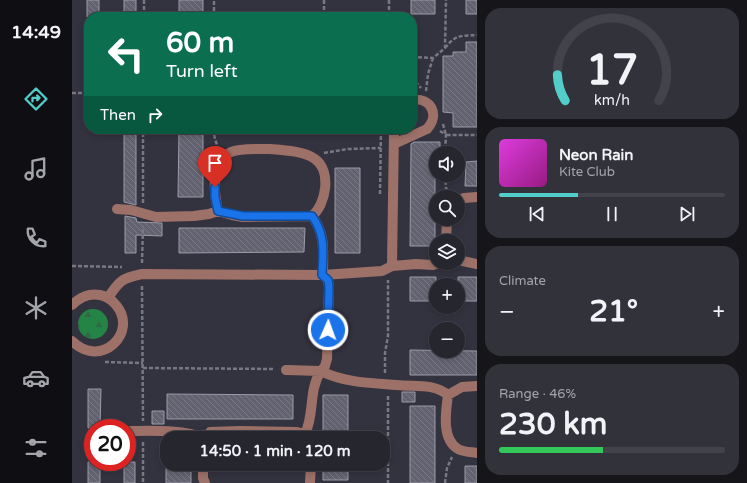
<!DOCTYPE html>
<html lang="en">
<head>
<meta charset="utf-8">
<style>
  :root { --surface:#26262f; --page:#32323b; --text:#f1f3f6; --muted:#a4a5aa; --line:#42434b; --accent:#53cdca }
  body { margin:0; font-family:"Varela Round",sans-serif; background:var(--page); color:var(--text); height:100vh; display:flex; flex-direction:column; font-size:15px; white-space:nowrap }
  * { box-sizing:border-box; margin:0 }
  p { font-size:13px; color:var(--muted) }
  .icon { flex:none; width:22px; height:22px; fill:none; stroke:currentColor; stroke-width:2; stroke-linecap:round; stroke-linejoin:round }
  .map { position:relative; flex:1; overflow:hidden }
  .sheet { display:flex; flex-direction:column; gap:8px; padding:8px; background:#15151a; width:270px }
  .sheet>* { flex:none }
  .hud { position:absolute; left:12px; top:12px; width:333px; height:122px; border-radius:16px; box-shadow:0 2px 6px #0003,0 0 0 1px var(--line); background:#0b6e4f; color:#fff; overflow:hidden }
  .fabs { position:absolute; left:357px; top:146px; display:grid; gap:8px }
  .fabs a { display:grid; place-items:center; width:36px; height:36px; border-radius:50%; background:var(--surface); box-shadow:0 2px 6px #0003,0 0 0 1px var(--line); font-size:20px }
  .speed { position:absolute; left:12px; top:419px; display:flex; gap:8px; font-size:20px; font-weight:700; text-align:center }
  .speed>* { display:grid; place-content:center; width:52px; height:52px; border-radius:50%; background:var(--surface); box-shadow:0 2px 6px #0003,0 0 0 1px var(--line); line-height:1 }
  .speed .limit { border:6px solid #d22; background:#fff; color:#111 }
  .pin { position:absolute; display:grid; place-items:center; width:34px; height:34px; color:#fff; margin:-41px -17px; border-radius:50% 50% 50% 0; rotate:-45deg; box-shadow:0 0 4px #0007 }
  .pin .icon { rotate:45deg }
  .me { position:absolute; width:44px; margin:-22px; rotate:2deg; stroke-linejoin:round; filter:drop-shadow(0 0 3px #0008) }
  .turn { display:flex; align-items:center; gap:14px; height:84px; padding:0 16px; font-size:18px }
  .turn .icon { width:52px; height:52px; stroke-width:2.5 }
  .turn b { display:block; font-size:28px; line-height:34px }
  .then { display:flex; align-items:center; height:38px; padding:0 16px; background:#0003; gap:8px; font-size:15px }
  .big { font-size:30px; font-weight:700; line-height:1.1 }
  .sheet .card { flex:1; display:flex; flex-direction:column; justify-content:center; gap:6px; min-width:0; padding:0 14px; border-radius:16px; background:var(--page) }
  .sheet .dial { align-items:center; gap:0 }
  .dial svg { height:104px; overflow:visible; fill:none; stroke:var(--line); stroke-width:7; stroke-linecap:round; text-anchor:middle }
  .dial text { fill:var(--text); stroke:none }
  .song { display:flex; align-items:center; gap:12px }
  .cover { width:48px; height:48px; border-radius:6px; background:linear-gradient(135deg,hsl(300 70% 55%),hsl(310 70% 35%)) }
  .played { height:4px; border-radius:2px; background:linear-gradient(90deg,var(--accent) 35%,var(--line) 35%) }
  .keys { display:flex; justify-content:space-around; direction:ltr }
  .heat { display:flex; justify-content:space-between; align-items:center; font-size:22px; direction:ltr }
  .charge { height:6px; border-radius:3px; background:linear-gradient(90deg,#34c759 46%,var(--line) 0) }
  .trip { position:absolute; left:88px; top:431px; width:230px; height:40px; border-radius:16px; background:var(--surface); box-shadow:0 2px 6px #0003,0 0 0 1px var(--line); font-weight:700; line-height:40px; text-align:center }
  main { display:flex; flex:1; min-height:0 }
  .menu { display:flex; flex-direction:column; width:72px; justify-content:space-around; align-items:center; background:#0f0f13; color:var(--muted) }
  .menu .icon { width:28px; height:28px }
  .menu .on { color:var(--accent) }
  .menu b { font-size:18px; color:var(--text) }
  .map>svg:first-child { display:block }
  .forest { fill:url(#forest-firs) }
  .building { fill:url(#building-back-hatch); stroke:#9b9aa9 }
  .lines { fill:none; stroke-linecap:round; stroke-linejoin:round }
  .path { stroke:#787782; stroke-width:2.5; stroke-dasharray:4 2; stroke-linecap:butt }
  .minor { stroke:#9d7168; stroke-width:10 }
  .route-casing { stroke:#114b97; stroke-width:10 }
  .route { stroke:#1a73e8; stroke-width:7 }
</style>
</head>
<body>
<main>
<nav class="menu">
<b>14:49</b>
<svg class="icon on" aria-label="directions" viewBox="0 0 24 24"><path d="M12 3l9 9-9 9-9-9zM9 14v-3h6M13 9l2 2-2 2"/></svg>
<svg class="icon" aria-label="music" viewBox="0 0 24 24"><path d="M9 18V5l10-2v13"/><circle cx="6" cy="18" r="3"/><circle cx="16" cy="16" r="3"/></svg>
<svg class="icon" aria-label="phone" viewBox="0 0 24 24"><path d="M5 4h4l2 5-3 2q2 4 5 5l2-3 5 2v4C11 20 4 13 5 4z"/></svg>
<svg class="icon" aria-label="climate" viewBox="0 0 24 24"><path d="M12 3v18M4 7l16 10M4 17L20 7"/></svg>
<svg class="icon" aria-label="car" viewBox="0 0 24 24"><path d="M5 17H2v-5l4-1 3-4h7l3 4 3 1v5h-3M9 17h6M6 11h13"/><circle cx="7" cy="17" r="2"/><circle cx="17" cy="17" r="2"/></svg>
<svg class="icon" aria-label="filters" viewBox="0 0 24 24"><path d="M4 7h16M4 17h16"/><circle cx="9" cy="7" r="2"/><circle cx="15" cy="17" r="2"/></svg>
</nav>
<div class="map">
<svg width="405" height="483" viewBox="0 0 405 483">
  <defs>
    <pattern id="forest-firs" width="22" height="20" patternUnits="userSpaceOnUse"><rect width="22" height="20" fill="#238446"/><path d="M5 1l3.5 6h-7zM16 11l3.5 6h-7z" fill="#326847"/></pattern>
    <pattern id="building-back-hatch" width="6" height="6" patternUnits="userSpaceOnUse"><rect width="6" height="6" fill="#636270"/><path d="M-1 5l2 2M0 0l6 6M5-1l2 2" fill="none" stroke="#797885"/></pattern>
  </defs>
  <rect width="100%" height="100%" fill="#33323f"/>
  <!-- forest -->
  <path class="forest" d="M6 324a15 15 0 1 1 30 0a15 15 0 1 1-30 0Z"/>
  <!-- building -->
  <path class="building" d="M15,0H27V17H15Z
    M52,0H64V17H52Z
    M107,0H131V17H107Z
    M339,0H363V14H339Z
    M394,0H405V14H394Z
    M394,42H405V127H381V113L371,112V56H381V52H394Z
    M52,129H64V205L52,202Z
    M107,129H131V197H106Z
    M342,142H368V153H364V155H363V246H338L339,144Z
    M405,161V186H393L394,162Z
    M263,168H288V253H263Z
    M53,216L64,218L65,222L90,223V236L64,235V253H53Z
    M107,228H233L232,252L107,253Z
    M338,277H364V301H338Z
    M386,277H405V301H386Z
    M338,350L405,351V375H338Z
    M16,389H29L28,428H16Z
    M330,392H343V402H330Z
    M95,394L221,395V419H95Z
    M251,395H276V438H251Z
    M338,406H363V483H338Z
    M80,411H92V424H80Z
    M16,462H28V483H16Z
    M52,462H63V483H52Z
    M94,464H119V483H94Z
    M251,464H276V480H251Z
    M393,466H405V483H393Z"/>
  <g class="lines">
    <!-- path -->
    <path class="path" d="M72,0V17
      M252,0V17
      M317,0V17
      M142,17V0
      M373,48C384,34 389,36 405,35
      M340,57L361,58L373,48L374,0
      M340,77L349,88
      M354,91L356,74L361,58
      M0,93H17
      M371,124L374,135H405
      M141,129L143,139L146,148
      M368,131L374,135L373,153
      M252,153L276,149L309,148
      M373,175L374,188L377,194
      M308,194L309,129
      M71,203V129
      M70,263L71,226
      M0,266L50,267
      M70,286L71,421
      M33,362L71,363
      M71,368L203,369
      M313,373V353L316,336V280
      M316,396V483
      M71,442V483
      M373,483L375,468L380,457"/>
    <!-- minor -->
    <path class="minor" d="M322,144L355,129C368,115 359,97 340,100
      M386,200L392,198L405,197
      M45,209L59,210L84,217L122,216L137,214L146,211C142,193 138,162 159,152C168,148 188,149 198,149C211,150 232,151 243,159C260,171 254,205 240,216L171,217L160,215L146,211
      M240,216C254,235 251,252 251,275L310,271L320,266L322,129
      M374,241L375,219
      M386,260L405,264
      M320,266L344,264L361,265L367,263
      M36,298C47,281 50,278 70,274L251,275L256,280L257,287L255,359L253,366L249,371L214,370
      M0,305C7,298 17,293 28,295C34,296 40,300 44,305C67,332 29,370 0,341
      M405,386L390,387L376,395C374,411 369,439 386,449C391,452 399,452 405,453
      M55,431C75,431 114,429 130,438
      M233,434C243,414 236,390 249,371C273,383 299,383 325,385C343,387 361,383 376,395
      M134,438L138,432L168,431L225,432L233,434L237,438
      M131,464V478L133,483
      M238,483L239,464"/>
  </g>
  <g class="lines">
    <!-- route casing -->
    <g class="route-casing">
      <path id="route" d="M143,187V197L146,211L171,216H240C254,235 251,253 250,275L256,280L257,287L256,330"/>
    </g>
    <!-- route -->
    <use href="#route" class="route"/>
  </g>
</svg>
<div class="fabs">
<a><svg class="icon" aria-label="sound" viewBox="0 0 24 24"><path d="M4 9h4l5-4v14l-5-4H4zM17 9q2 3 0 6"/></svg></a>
<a><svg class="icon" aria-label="search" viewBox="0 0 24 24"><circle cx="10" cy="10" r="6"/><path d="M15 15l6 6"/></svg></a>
<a><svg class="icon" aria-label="layers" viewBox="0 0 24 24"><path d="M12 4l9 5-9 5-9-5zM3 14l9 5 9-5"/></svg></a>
<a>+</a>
<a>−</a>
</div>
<div class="speed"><div class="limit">20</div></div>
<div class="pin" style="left:143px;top:187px;background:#d93025"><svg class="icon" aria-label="arrive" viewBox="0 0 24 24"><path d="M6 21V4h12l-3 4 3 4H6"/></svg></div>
<svg class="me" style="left:256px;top:330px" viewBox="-20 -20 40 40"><circle r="17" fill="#1a73e8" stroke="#fff" stroke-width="3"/><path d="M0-11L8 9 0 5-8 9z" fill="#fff"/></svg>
<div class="trip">14:50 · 1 min · 120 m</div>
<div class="hud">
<div class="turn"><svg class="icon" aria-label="left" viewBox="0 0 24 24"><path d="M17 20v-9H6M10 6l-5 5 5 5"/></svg><div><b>60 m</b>Turn left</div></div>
<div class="then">Then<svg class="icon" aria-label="right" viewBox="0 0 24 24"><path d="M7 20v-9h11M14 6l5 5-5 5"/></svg></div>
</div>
</div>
<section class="sheet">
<div class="card dial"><svg viewBox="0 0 100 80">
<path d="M14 69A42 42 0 1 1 86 69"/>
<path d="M14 69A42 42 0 0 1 8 49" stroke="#53cdca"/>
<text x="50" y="56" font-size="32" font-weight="700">17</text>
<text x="50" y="72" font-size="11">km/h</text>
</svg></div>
<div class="card">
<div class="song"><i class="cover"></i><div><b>Neon Rain</b><p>Kite Club</p></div></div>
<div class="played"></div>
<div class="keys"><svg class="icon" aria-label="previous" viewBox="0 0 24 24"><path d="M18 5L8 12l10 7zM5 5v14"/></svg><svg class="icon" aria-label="pause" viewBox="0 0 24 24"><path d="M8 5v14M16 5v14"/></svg><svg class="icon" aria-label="next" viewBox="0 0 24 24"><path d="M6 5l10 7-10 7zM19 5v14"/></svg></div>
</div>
<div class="card"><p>Climate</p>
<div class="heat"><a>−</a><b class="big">21°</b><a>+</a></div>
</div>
<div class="card"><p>Range · 46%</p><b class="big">230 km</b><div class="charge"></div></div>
</section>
</main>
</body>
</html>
